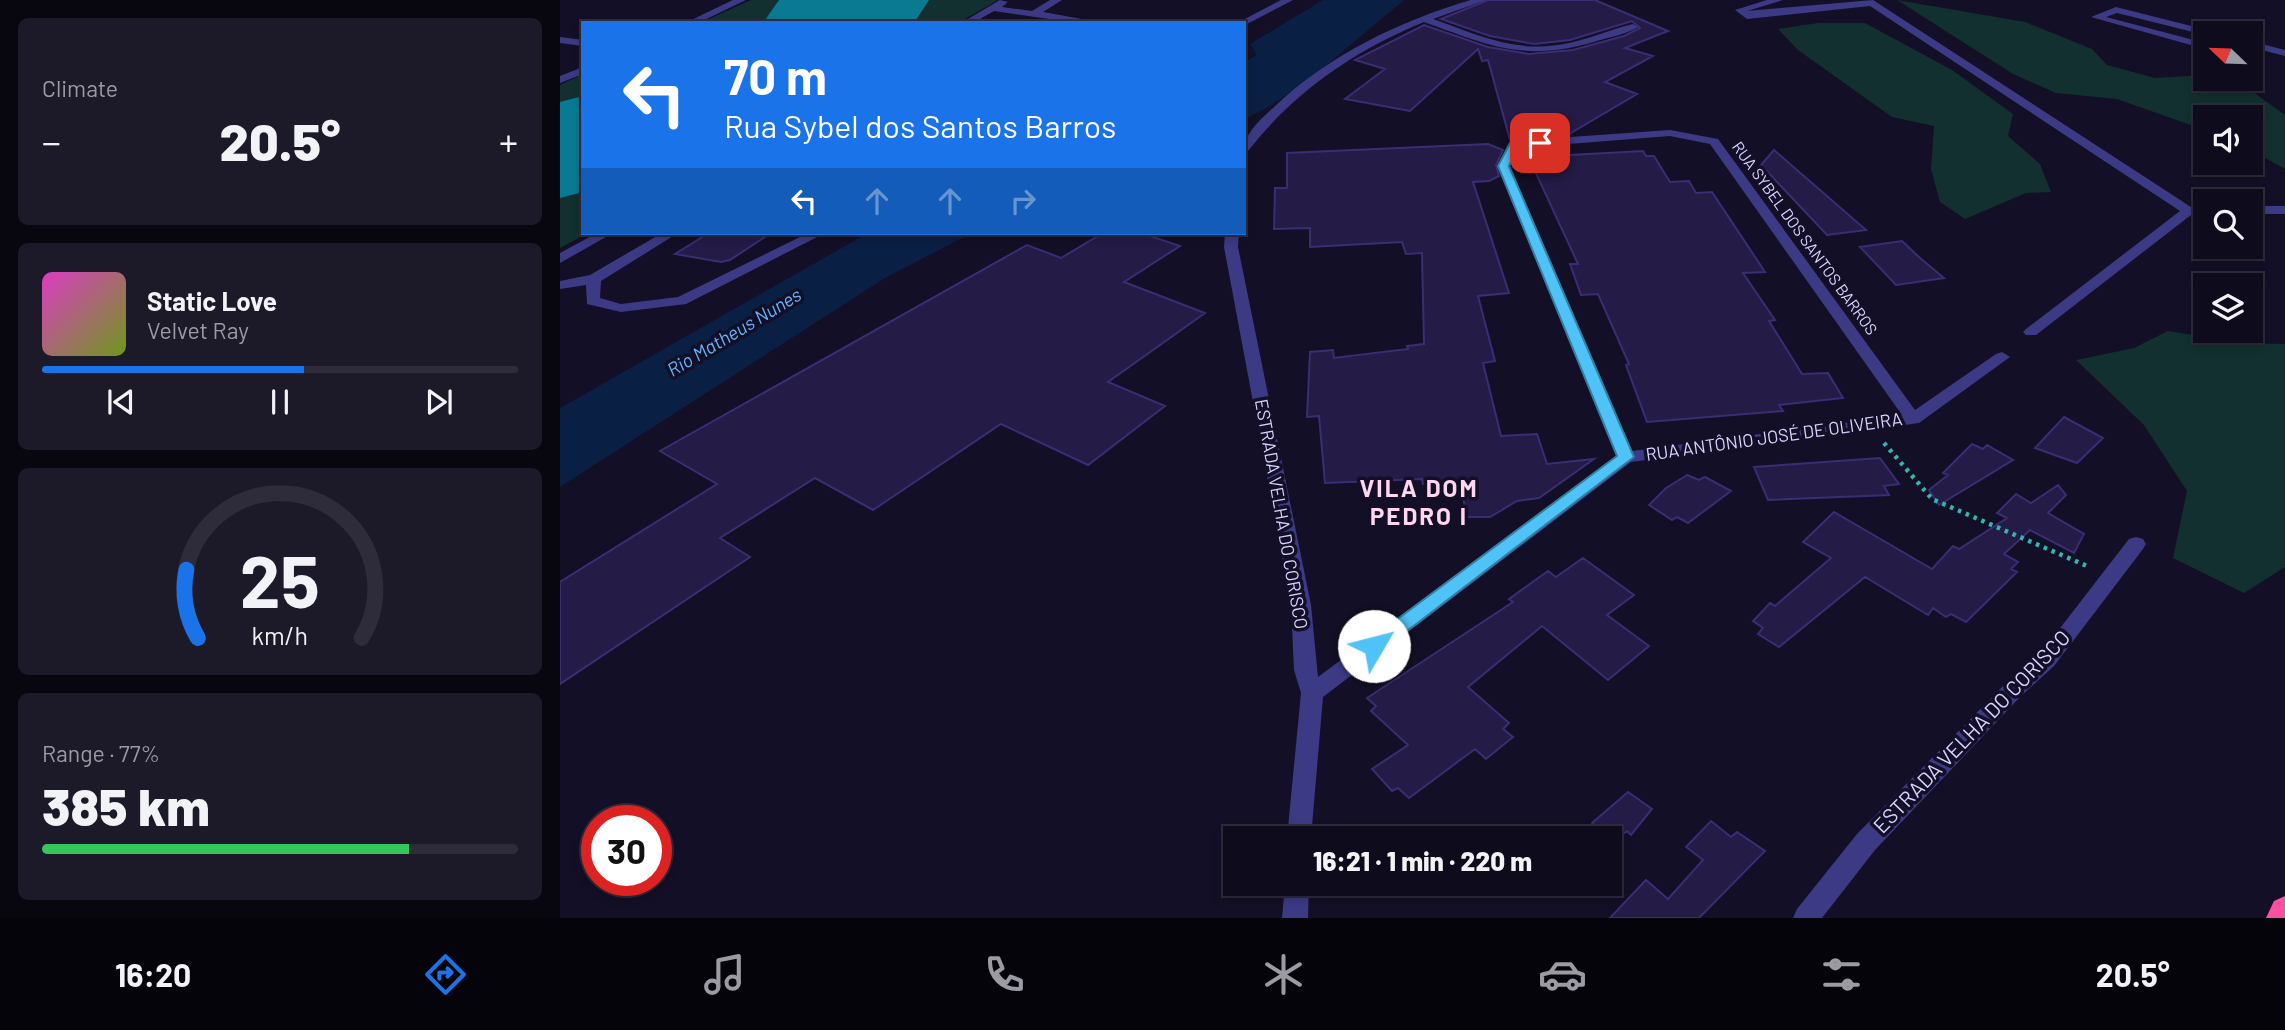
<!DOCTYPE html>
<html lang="en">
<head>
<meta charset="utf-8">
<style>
  :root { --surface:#0e0b1c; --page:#1c1929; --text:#f1f3f6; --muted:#9b9ba3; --line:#2e2b3b; --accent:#1a73e8 }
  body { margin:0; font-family:Barlow,sans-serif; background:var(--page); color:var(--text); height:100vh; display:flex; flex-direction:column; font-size:26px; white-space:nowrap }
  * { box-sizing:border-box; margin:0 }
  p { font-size:23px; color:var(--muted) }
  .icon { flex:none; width:38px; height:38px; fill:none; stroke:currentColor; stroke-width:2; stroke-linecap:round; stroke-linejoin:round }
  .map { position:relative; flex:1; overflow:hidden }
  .details { display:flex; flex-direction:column; gap:18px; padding:18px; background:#08060f; width:560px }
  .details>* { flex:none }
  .guide { position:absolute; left:21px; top:21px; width:665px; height:214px; border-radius:0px; box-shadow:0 4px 10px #0003,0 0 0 2px var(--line); background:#1a73e8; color:#fff; overflow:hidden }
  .needle { width:46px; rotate:293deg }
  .tools { position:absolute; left:1633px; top:21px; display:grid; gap:14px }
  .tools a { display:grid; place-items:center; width:70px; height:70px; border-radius:0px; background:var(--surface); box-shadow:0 4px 10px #0003,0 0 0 2px var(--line); font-size:35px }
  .speed { position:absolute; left:21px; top:805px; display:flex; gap:14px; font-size:35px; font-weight:700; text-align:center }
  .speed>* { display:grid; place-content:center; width:91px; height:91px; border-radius:50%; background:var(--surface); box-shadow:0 4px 10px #0003,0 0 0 2px var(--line); line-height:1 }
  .speed .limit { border:10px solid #d22; background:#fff; color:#111 }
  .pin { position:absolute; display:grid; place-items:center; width:60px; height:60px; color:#fff; margin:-30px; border-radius:14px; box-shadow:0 4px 10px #0006 }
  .me { position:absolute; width:77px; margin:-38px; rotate:53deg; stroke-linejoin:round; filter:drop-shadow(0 0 5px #0008) }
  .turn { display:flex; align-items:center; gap:24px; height:147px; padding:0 28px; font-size:32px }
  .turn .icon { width:91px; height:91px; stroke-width:2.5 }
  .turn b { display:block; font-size:49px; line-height:60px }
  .lanes { display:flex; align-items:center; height:66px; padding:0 28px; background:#0003; justify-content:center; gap:35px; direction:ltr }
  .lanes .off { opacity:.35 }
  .big { font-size:52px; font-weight:800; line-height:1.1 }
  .details .card { flex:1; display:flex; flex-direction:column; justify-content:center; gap:10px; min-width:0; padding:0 24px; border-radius:10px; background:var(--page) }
  .details .dial { align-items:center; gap:0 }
  .dial svg { height:182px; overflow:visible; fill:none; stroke:var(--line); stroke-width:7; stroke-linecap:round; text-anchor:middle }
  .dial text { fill:var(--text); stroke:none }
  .song { display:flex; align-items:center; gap:21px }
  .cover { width:84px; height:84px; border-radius:10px; background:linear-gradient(135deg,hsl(310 70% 55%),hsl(80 70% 35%)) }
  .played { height:7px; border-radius:4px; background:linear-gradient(90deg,var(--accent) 55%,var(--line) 55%) }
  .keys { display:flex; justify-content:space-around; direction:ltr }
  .heat { display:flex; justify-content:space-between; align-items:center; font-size:38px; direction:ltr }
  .charge { height:10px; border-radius:5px; background:linear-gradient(90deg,#34c759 77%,var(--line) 0) }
  .trip { position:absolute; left:663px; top:826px; width:399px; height:70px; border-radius:0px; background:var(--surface); box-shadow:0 4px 10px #0003,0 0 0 2px var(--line); font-weight:800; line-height:70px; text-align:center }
  .dock { display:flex; height:112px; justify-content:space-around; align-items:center; background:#06040b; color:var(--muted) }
  .dock .icon { width:49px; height:49px }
  .dock .active { color:var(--accent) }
  .dock b { font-size:32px; color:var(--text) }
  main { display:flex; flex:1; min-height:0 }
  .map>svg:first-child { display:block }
  .green { fill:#12302f }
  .water { fill:#0a1f44 }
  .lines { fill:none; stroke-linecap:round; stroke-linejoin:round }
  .runway { fill:#0a7a92; fill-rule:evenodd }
  .building { fill:#241b47; stroke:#3b2d73; stroke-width:2 }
  .path { stroke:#2fb8b0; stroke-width:4.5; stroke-dasharray:3.5 5; stroke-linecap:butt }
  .street { fill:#3d3a85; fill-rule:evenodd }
  .highway { fill:#ff4fa3; fill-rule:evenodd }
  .route { fill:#4fc3f7; stroke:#337fa1; stroke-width:2 }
  .labels { text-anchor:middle; stroke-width:7; stroke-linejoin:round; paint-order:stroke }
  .far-street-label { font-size:16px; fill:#d9d4ff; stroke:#130f26 }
  .street-label { font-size:18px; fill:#d9d4ff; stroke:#130f26 }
  .water-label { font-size:19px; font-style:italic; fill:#62b6ff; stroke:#130f26 }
  .near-street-label { font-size:21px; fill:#d9d4ff; stroke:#130f26 }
  .district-label { font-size:24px; font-weight:bold; letter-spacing:2px; fill:#ffd6f0; stroke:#130f26 }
</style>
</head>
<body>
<main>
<section class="details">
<div class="card"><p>Climate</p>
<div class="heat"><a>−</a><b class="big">20.5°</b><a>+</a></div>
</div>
<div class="card">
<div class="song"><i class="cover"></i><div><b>Static Love</b><p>Velvet Ray</p></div></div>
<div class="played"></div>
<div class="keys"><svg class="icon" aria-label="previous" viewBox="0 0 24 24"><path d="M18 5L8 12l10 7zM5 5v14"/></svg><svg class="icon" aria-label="pause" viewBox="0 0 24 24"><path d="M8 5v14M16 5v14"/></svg><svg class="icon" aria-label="next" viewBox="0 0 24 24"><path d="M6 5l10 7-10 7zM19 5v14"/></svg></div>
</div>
<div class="card dial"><svg viewBox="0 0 100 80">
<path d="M14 69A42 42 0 1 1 86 69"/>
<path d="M14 69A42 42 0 0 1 9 39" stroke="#1a73e8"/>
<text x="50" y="56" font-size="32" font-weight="700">25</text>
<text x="50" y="72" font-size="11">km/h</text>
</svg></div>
<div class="card"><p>Range · 77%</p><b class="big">385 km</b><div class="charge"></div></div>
</section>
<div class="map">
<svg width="1725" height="918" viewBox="0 0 1725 918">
  <rect width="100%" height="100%" fill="#130f26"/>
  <!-- green -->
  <path class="green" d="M191,0H281L233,23H140Z
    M342,0H438L398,23H297Z
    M1337,0L1465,22L1532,49L1547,65L1595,78L1645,75V79H1675L1725,115V169L1691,150L1690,117H1645V130L1557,99L1496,93L1453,74Z
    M1258,23H1305L1392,70L1453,114L1448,136L1480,164L1491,192L1466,193L1405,219L1380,202L1371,169L1374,126L1332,117L1238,50L1218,29Z
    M23,74V123L0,134V85Z
    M23,161V233H28L0,248V172Z
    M1608,331L1682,343L1725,344V567L1684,593L1613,558L1627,491L1584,425L1516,360L1574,348Z"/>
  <!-- water -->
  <path class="water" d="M763,0H845C796,37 741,95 684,119V62L697,55L690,44Z
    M308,233H412L325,278L0,487V408Z"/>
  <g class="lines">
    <!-- runway -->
    <path class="runway" d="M219,0H369L354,23H203Z
      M23,96V192L0,198V102Z"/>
  </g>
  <!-- building -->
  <path class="building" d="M928,0H1035L1108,31L1065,48L1093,56L1045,82L1077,94L1009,134L950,140L928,60L922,61L918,49L850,111L785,99L825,69L795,60L864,25L928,47L969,54L1013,50L1064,36L1080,28L1072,21L1010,40L974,44L930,36L881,19Z
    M928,144L943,150L936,165L939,176L929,181L913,182L949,293L918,296L935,361L923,363L941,436L977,434L987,464L1034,459L979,498L957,501L930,517H907L900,483L863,484L862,479L765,483L759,416L747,417L750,352L773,350L774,358L848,349L847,346L864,344L862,253L846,254L842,242L750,247V228L714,229L715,188H727V153Z
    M985,148L972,157L1083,151L1086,156H1094L1110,182L1129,181L1136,193L1152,192L1205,272L1183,273L1215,320L1209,321L1242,374L1268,373L1283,398L1219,405L1223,411L1087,422L1066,365L1069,364L1038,294L1021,295L1010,264H1018L969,158L953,166L960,150Z
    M1214,150L1306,230L1267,235L1201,165Z
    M149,233H211L170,260L161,262L115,254Z
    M543,233H581L620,246L564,282L645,313L548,382L605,406L528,465L441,424L313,510L255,478L160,538L190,557L0,684V582L157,484L100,451L467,245L501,258Z
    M1342,241L1360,258L1384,278L1336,285L1300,247Z
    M1504,417L1543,438L1517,463L1475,448Z
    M1412,444L1423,449L1427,445L1453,460L1379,505L1369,490L1388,475L1383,473Z
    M1320,458L1339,484L1324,486L1329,495L1208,500L1194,467Z
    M1127,475L1139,480L1145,477L1171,491L1128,523L1117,517L1112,520L1089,505L1106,488Z
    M1498,485L1506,495L1488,513L1524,534L1514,553L1470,530L1444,554L1458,562L1451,569L1457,572L1406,622L1391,614L1386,617L1373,608L1368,615L1305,577L1219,647L1198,634L1203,628L1193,621L1210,603L1215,606L1271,558L1243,542L1274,512L1372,569L1393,546L1399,549L1447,518L1437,513L1456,494L1471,503Z
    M1023,558L1074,595L1047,615L1089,646L1048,680L982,626L908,687L949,723L943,729L953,737L926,759L915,749L849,798L838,788L832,791L812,769L848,745L811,711L816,706L807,698L953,602L949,599L988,571L996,577Z
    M1068,792L1092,809L1071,835L1067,831L1054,841L1032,823Z
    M1151,821L1171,837L1177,832L1205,851L1139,918H1050L1086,880L1108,899L1143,860L1126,847Z"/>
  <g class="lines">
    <!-- path -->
    <path class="path" d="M1324,443L1372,499L1527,566"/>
    <!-- street -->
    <path class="street" d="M173,0H186L138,23H125Z
      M440,0L448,2L442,7L472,11L490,0H502L483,12L544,23H517L434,11L413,23H401Z
      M721,0H733L685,25L677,23Z
      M911,0H926L873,19C910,32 948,50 989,46C1018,44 1045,31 1073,24L1078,27C1067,34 1050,37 1037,41C966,63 930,46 864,22C795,50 734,92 688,151L684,152C684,133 700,120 713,108C767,56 839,21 911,0Z
      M1207,0H1223L1187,11L1313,0L1631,207H1645V215H1631L1476,335H1466L1463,332L1466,329L1620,211L1310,6L1187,19L1175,10Z
      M1556,7L1651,31L1653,33L1645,35L1557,13L1546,17L1645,43V49L1531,17Z
      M0,37L23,40V46L0,43Z
      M1690,41L1725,50V56L1690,47Z
      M23,67V74L0,83V76Z
      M1110,130L1158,139L1355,410L1436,354L1442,352L1450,357L1359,423L1071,462L763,697L751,838H727L741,693L734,670L731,605L664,247L665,233H679L678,247L751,605L758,677L1057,455L938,166L948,145L954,141ZM1110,136L1150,144L1342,415L1072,451L950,166L958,148Z
      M1690,206H1725V214H1690Z
      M37,233H53L0,263V253Z
      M102,233H118L41,281L40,298L61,304L118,297L248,233H265L126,304L61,312L27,304L26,285L0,289V281L30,275Z
      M1576,537L1583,539L1586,544L1583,549L1494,666L1461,696L1315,850L1262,918H1233L1237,909L1297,834L1445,684L1480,654L1569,539Z
      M725,884H749L748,918H722Z"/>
    <!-- highway -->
    <path class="highway" d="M1725,896V918H1706L1714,901Z"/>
  </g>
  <!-- route -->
  <path class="route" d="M980,140L986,143L984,145L958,148L949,166L1074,457L821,651L814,653L808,651L805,646L808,641L1057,456L938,166L950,143Z"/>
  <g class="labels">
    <!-- far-street labels -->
    <g class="far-street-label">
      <text transform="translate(1245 238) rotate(54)" y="6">RUA SYBEL DOS SANTOS BARROS</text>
    </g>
    <!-- street labels -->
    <g class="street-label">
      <text transform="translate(1214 437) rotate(-8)" y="6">RUA ANTÔNIO JOSÉ DE OLIVEIRA</text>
      <text transform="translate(721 514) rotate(80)" y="6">ESTRADA VELHA DO CORISCO</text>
    </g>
    <!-- water labels -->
    <g class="water-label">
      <text transform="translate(174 332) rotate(-31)" y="7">Rio Matheus Nunes</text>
    </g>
    <!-- near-street labels -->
    <g class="near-street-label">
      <text transform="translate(1412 732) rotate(-46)" y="7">ESTRADA VELHA DO CORISCO</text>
    </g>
    <!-- district labels -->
    <g class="district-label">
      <text x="859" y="497">VILA DOM<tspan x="859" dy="28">PEDRO I</tspan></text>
    </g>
  </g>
</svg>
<div class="tools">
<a><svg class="needle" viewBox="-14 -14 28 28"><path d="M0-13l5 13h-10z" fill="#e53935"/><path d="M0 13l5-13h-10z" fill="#9b9ba3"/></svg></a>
<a><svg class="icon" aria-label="sound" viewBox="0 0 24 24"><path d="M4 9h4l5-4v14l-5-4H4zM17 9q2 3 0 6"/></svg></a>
<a><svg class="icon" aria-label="search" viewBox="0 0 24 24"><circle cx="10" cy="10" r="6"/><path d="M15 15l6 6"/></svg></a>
<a><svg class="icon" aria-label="layers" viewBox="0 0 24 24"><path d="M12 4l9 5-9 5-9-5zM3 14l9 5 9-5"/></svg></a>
</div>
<div class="speed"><div class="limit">30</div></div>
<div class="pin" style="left:980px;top:143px;background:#d93025"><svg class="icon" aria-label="arrive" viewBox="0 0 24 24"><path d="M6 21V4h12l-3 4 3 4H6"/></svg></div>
<svg class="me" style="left:814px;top:646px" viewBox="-20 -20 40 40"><circle r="19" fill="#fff"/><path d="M0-13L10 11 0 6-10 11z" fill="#4fc3f7"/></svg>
<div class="trip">16:21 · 1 min · 220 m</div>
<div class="guide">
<div class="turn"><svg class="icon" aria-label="left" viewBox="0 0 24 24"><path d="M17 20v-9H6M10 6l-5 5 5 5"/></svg><div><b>70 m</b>Rua Sybel dos Santos Barros</div></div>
<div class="lanes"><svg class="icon" aria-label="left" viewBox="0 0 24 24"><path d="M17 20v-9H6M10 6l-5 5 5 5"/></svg><svg class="icon off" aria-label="ahead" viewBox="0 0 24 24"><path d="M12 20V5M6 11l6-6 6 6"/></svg><svg class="icon off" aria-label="ahead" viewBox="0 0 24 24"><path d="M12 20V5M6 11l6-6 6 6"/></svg><svg class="icon off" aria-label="right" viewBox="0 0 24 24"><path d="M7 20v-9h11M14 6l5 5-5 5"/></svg></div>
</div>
</div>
</main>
<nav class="dock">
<b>16:20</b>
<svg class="icon active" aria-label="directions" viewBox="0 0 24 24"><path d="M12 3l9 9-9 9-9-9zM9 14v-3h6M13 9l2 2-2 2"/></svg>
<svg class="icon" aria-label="music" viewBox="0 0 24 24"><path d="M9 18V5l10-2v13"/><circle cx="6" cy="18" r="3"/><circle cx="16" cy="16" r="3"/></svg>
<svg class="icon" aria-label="phone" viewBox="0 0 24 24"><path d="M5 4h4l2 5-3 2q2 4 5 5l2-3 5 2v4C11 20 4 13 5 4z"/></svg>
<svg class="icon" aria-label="climate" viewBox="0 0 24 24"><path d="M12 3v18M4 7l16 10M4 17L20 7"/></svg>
<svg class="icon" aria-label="car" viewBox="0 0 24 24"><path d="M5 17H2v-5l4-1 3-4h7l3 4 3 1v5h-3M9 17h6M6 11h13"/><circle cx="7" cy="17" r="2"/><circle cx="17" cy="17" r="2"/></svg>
<svg class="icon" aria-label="filters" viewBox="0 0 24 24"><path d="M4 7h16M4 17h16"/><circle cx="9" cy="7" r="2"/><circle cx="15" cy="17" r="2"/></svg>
<b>20.5°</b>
</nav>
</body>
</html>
